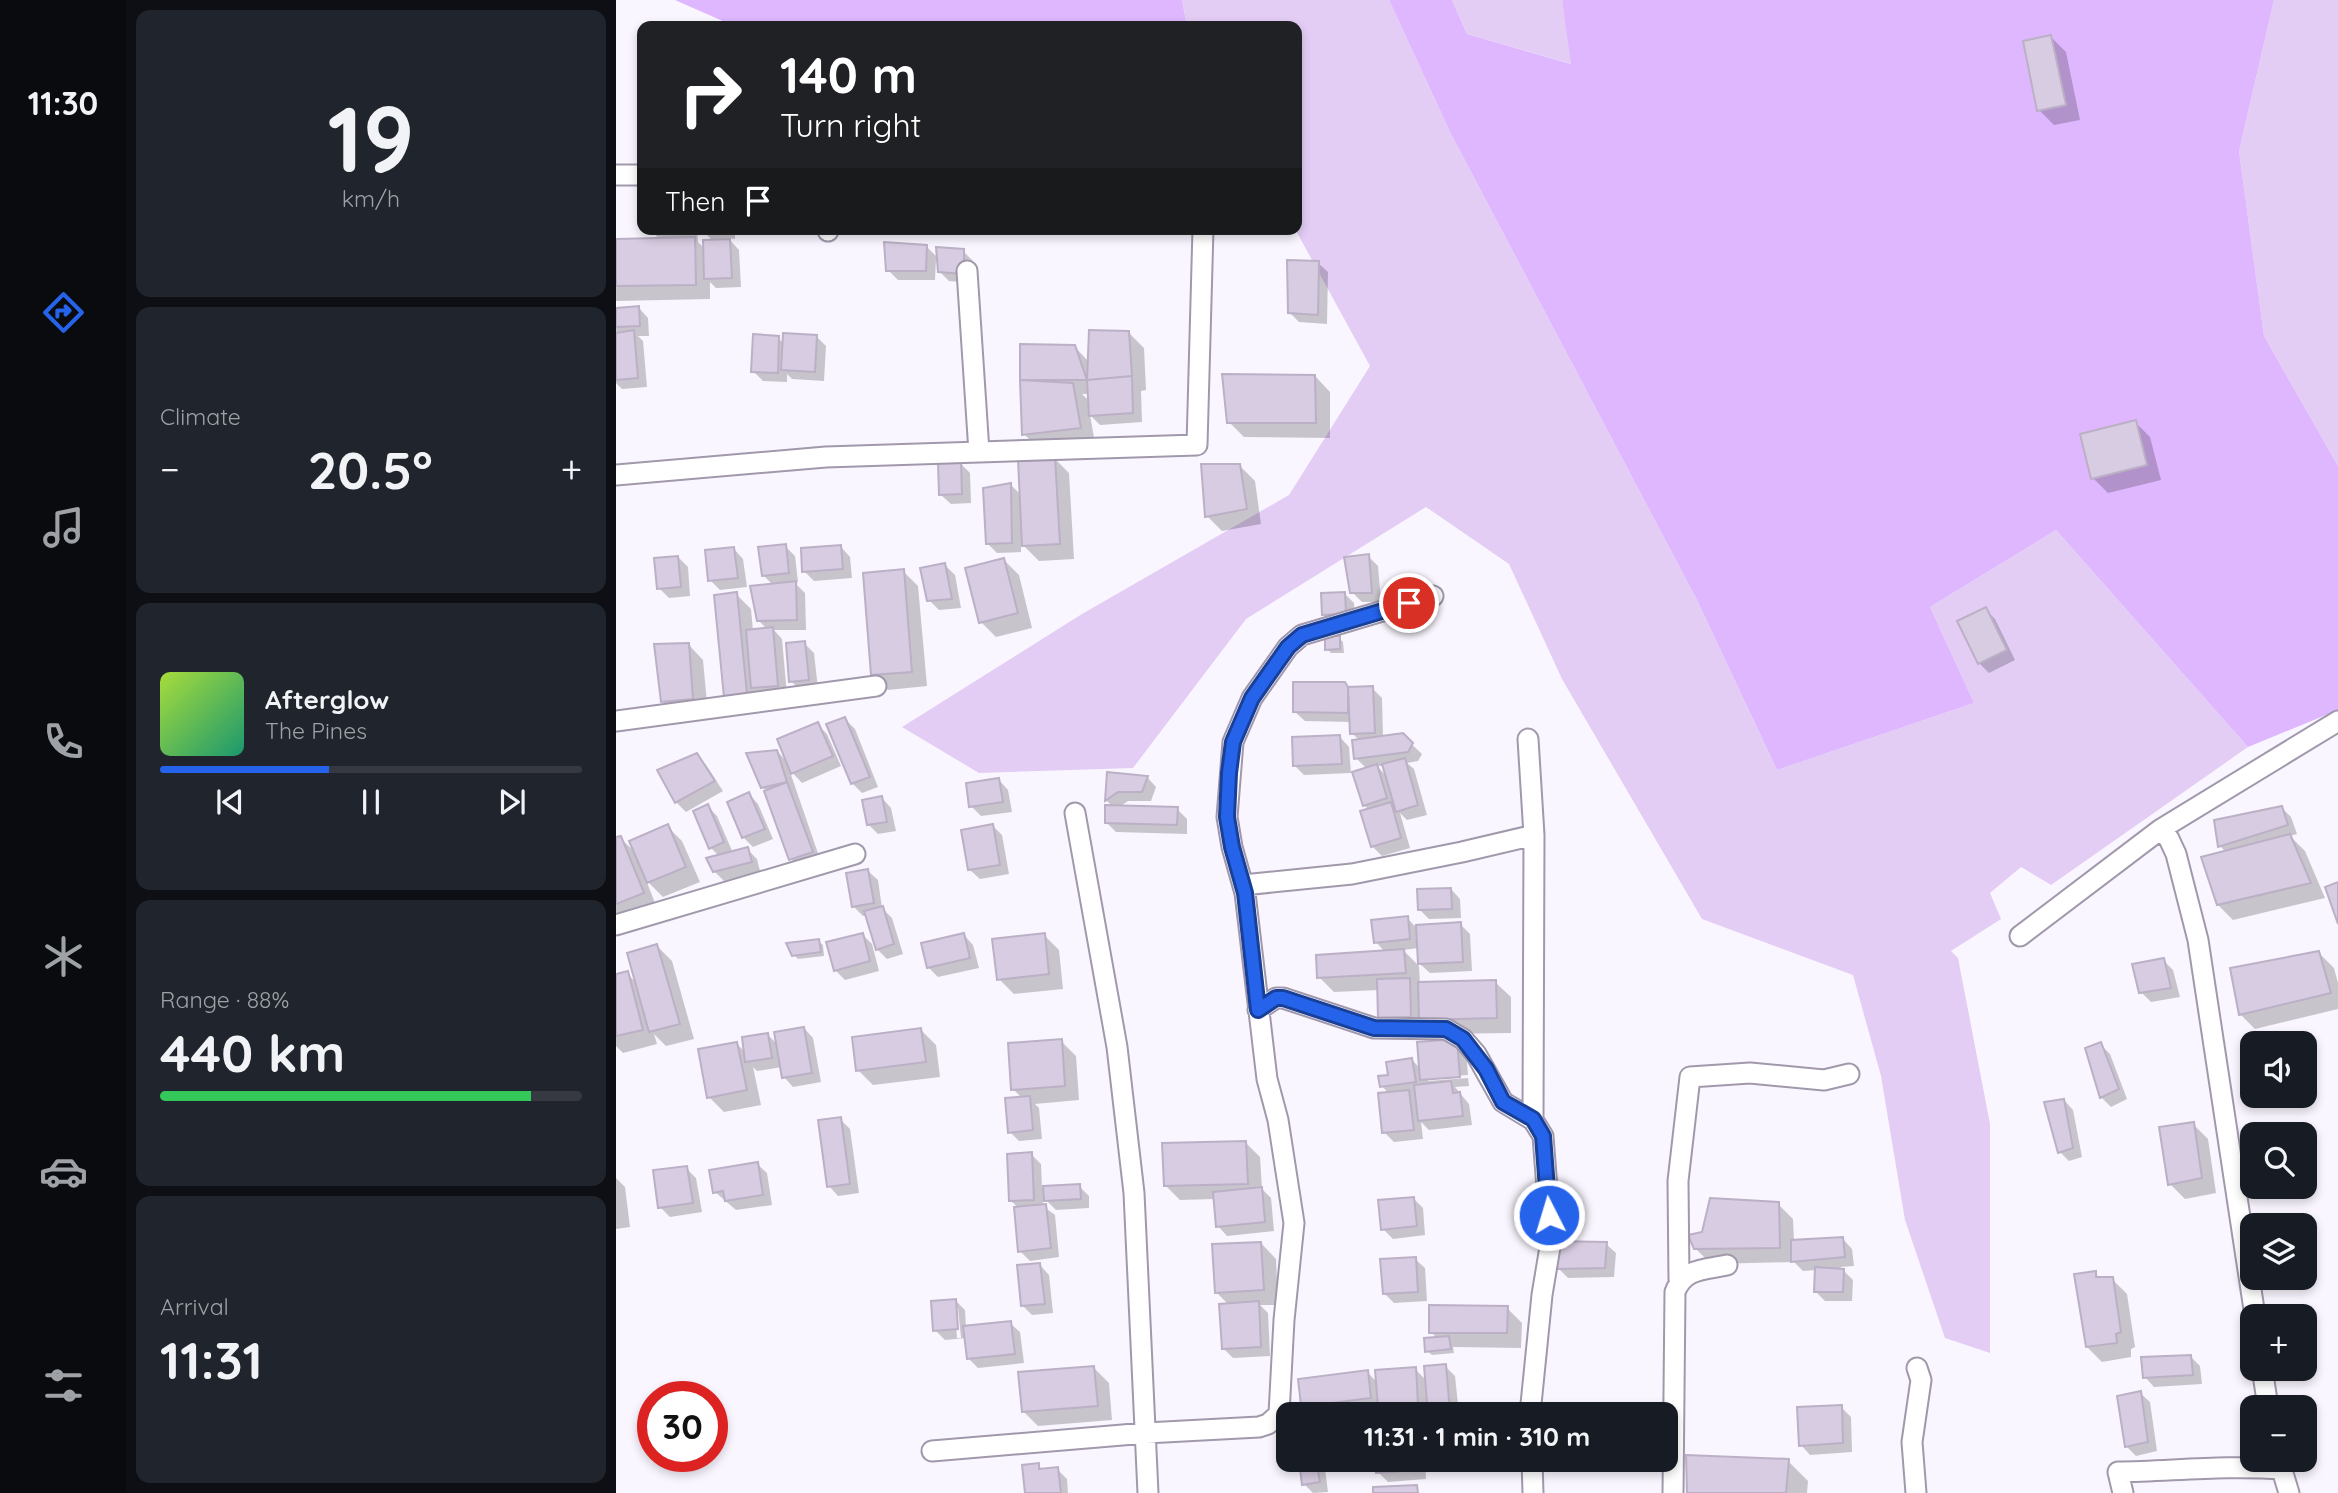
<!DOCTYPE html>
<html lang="en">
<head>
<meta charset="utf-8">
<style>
  :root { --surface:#171b24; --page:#20242c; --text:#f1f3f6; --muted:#9ea1a6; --line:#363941; --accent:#2563eb }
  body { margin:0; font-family:Quicksand,sans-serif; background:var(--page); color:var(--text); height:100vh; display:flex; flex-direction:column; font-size:26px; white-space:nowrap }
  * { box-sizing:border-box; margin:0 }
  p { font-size:23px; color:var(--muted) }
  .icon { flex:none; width:38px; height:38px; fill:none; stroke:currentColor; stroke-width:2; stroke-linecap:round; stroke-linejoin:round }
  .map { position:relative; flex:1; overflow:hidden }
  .drawer { display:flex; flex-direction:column; gap:10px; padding:10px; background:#0d0f14; width:490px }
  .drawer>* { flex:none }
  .hud { position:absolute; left:21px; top:21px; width:665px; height:214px; border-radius:14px; box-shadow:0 4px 10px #0003; background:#202124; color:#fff; overflow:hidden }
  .fabs { position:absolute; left:1624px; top:1031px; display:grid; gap:14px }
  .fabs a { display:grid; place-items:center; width:77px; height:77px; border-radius:14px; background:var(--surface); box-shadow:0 4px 10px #0003; font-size:35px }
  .speed { position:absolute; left:21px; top:1381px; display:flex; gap:14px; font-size:35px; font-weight:700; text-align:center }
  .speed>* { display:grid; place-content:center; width:91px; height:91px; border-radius:50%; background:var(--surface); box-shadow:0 4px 10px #0003; line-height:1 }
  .speed .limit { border:10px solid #d22; background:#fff; color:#111 }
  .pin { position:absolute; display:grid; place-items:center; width:60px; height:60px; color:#fff; margin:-30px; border:4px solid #fff; border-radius:50%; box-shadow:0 2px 7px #0007 }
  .me { position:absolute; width:77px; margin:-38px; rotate:355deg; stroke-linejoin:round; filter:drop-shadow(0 0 5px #0008) }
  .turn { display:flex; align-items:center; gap:24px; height:147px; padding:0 28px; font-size:32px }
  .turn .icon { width:91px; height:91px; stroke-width:2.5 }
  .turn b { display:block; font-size:49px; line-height:60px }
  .then { display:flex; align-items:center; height:66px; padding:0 28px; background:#0003; gap:14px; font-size:26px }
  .big { font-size:52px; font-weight:700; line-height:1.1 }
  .drawer .card { flex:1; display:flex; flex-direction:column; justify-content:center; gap:10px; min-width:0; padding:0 24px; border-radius:14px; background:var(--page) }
  .drawer .dial { align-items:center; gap:0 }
  .dial b { font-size:91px; line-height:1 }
  .song { display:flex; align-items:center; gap:21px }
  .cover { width:84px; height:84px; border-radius:10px; background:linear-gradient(135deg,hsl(80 70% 55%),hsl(160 70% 35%)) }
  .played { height:7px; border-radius:4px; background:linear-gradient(90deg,var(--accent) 40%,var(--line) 40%) }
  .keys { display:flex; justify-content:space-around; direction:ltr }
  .heat { display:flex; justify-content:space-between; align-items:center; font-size:38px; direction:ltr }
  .charge { height:10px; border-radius:5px; background:linear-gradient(90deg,#34c759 88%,var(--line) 0) }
  .trip { position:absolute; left:660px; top:1402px; width:402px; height:70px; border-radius:14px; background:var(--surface); box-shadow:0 4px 10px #0003; font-weight:700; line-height:70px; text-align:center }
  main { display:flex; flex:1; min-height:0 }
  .menu { display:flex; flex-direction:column; width:126px; justify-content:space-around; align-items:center; background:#090b0e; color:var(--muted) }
  .menu .icon { width:49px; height:49px }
  .menu .active { color:var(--accent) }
  .menu b { font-size:32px; color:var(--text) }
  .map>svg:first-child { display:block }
  .green { fill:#e3cdf5 }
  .forest { fill:#deb7fe }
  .shadow { fill:#0003; fill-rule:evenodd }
  .building { fill:#d7cce1; stroke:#bbb0c5; stroke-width:2 }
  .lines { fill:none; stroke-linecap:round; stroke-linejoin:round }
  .minor-casing { stroke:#a298ac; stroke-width:23 }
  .minor { stroke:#fff; stroke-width:19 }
  .route-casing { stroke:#184099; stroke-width:18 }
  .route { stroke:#2563eb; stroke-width:12 }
</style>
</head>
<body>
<main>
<nav class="menu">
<b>11:30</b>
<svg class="icon active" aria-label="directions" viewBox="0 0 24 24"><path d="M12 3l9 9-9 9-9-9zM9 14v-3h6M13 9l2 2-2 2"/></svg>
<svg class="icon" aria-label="music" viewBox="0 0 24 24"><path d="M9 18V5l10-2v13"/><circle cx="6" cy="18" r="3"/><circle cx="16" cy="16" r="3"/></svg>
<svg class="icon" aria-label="phone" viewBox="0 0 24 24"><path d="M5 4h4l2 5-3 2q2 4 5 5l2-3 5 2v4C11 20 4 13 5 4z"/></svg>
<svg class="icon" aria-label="climate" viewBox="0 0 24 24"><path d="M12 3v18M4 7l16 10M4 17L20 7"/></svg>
<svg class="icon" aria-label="car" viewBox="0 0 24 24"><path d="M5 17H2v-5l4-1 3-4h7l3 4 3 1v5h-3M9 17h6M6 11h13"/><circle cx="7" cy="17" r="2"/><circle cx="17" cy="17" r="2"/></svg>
<svg class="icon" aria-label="filters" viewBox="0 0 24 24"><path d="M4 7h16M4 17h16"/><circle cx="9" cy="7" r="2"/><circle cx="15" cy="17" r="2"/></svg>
</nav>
<section class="drawer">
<div class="card dial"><b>19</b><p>km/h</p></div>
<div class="card"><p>Climate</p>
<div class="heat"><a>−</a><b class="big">20.5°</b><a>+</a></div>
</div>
<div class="card">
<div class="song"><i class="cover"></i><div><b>Afterglow</b><p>The Pines</p></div></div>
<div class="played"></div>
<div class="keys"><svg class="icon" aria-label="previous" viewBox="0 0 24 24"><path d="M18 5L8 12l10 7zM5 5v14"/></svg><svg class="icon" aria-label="pause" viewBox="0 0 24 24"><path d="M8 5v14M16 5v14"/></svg><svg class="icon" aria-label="next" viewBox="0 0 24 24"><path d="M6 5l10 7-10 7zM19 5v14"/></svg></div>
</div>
<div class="card"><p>Range · 88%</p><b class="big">440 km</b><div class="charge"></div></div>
<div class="card"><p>Arrival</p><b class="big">11:31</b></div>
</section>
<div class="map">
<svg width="1722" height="1493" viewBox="0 0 1722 1493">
  <rect width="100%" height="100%" fill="#faf6ff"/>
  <!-- green -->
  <path class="green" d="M566,0H773L835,134L1081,600L1161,770L1358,703L1314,607L1440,530L1632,747L1435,885L1405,867L1374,893L1385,919L1335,951L1342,958L1374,1124V1353L1329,1338L1289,1220L1265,1076L1237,975L1086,919L946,679L893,564L810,507L630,619L517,768L363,773L286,727L466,614L673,495L754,366L679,229H681V26H571Z
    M836,0H946L956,64L851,34Z
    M1658,0H1722V466L1648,336L1623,151Z"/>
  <!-- forest -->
  <path class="forest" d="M59,0H566L571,26H118Z
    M773,0H836L851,34L955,64L946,0H1658L1623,151L1648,336L1722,466V710L1632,747L1440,530L1314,607L1358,703L1161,770L1081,600L835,134Z"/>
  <!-- shadow -->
  <path class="shadow" d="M1435,37L1450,52L1464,120L1438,125L1423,110Z
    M37,229H81L82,242L89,249L97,241L85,229H119V239L112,238L123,250L125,287L100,288L94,282V299L0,301V240H45L37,233Z
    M311,247L323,259L347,251L357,261V283L333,281L323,271V259H320L319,280H282L272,270Z
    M702,263L712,272L711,324L683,322L673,312Z
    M23,308L32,318L33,336H22L27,341L31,387L6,389L0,383V310Z
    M513,333L528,348L530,390L525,391L526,422L484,425L474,415L479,443L423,449L408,434L406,346H458L473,362ZM466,394H474V402Z
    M200,336L210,346L208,381L176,379L171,374V382L147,381L137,371L162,338L168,344Z
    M699,376L714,392V438L628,437L613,422Z
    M1519,422L1534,437L1545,480L1492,493L1477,478Z
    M438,458L453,473L458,559L423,561L405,543V552L381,553L371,543L395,485L405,495Z
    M344,463L354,473L355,503L335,504L325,495Z
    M623,465L639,481L645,524L606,531L591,516Z
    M169,546L179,556L182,582L179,583L189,593L190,630H158L166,639L171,695L125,711L120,594L135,609L137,631L151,629L142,620L157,585L147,575Z
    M225,547L234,557L236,578L198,581L188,571Z
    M118,549L127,559L131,587L104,590L94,580Z
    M752,556L762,566L765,602H746L736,592Z
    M62,557L72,567L74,596L53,598L43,588Z
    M388,560L403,575L416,628L380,637L365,622Z
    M329,565L339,575L345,608L323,610L313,600Z
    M287,571L302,586L311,686L272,690L257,675Z
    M729,594L738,603L739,623L717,624L707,614Z
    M1369,609L1379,619L1399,660L1373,673L1363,663Z
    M723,638L727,642L728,653H715L711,649Z
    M188,643L198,653L202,689L185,691L175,681Z
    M72,644L87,660L92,714L62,717L47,701Z
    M728,684L734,689L756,688L766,698L767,737L786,735L806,754L802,761L791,763L798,769L811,815L791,820L784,813L794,848L766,856L756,846L753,810L748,805L751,769L740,758L744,741L736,733V722L689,721L679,712ZM761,766H769L772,778Z
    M229,719L239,729L262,787L246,793L236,783Z
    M201,724L211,734L225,766L186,783L173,769L205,862L185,869L175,859L149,790L146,787L161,751L173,764Z
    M724,737L733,747L735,773L688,775L678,765Z
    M80,755L90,765L107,791L70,812L60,802Z
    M493,774L531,777L540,787L535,801H512L503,807L561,809L571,819V834L500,832L490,822L497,807L490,800Z
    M383,780L392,790L396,812L365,816L355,806Z
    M133,794L142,804L157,839L137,847L127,837Z
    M266,798L275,808L280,831L262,834L252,824Z
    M91,806L101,816L117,853L131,849L141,859L144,871L108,881L98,871L103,856L95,848Z
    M1666,808L1675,817L1681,834L1674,836L1689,851L1709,898L1617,920L1602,905L1610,852L1604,846Z
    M376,825L386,835L393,874L364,879L354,870Z
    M51,826L66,841L84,882L47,897L30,880L41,908L0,923V839L4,838L20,853Z
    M252,871L262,880L266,908L276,918L287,954L271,959L261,949L251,915L247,916L237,906Z
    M835,889L844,899L845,918L813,919L803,909Z
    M791,918L800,927L844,924L854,934L856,971L814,973L804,964L803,948L787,950L803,966L804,983L879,982L895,997V1033L819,1034L804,1026L774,1027L764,1017L763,990L718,992L703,977L769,952L760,942Z
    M246,934L256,944L263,971L229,980L219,970Z
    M348,935L357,945L363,968L322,977L312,967Z
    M428,935L443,950L447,989L398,994L383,979Z
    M202,941L207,945L208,956L182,959L178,955Z
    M41,946L56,961L78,1039L50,1046L38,1034L41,1044L7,1053L0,1046V976L11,973L21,984Z
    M1703,953L1718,968L1722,983V1009L1639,1029L1624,1014Z
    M1547,960L1557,970L1564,997L1535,1002L1525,992Z
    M188,1028L197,1038L205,1082L177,1087L168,1077L166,1067L141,1071L137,1067L145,1105L108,1112L93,1097L121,1044L130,1053L152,1035L162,1045Z
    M305,1030L320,1045L324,1077L257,1085L242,1070Z
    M445,1041L460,1056L463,1100L419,1104L423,1108L426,1139L403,1141L394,1132L406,1098L397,1089Z
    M840,1041L850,1050L852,1075L812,1078V1081L852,1078L853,1086L839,1087L853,1104L856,1125L813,1130L805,1122L807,1139L778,1142L768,1132L773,1094L766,1086L774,1076L796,1060L805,1069Z
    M1484,1044L1494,1054L1511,1099L1495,1107L1485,1097Z
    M1448,1100L1457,1110L1466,1157L1453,1161L1444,1152Z
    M224,1119L234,1129L243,1193L222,1196L213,1186Z
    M1577,1124L1592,1139L1600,1193L1569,1199L1554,1184Z
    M629,1142L644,1157L646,1189L655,1198L658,1231L611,1236L602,1226L599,1199L564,1200L549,1185Z
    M415,1154L425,1164L426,1188L463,1186L473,1196V1208L440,1210L427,1197V1206L439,1215L443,1257L414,1261L404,1251L403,1208L395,1201Z
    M141,1164L151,1173L156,1205L120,1210L99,1192Z
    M70,1168L80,1178L86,1212L54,1217L44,1207Z
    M0,1178L9,1187L14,1227L0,1229Z
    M797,1198L807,1208L809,1235L777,1239L767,1229Z
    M1162,1204L1177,1219L1178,1241L1227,1239L1236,1249L1238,1266L1224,1267L1237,1280L1236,1301H1209L1199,1291L1201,1270L1187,1271L1178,1262L1095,1264L1079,1248L1088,1233Z
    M645,1243L660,1259L662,1305H644L652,1313L654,1356L617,1358L607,1348L613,1305L600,1292Z
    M990,1244L1000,1253L998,1277L952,1278L942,1268Z
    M799,1259L809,1268L811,1301L778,1303L768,1293Z
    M424,1265L433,1275L437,1313L416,1315L406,1305Z
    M1479,1273L1485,1279H1496L1511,1294L1519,1347L1515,1349V1357L1486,1362L1471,1347Z
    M339,1300L349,1310L350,1328L394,1323L404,1332L408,1363L362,1368L353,1359L350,1338L329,1340L319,1330ZM339,1308H342L345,1338H341Z
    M891,1308L906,1323L905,1348L837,1347L838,1353L816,1355L811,1351L822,1339L815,1332Z
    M1574,1356L1584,1366L1586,1384L1538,1387L1529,1377Z
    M829,1366L839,1376L843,1414H688L684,1380L751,1372L762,1383L799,1369L811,1381Z
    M478,1368L493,1383L496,1420L422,1426L407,1411Z
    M1524,1393L1534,1402L1541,1451L1520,1456L1510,1446Z
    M1225,1407L1235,1417L1236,1452L1194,1455L1185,1445Z
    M684,1460L708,1461L712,1492L697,1493L688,1484Z
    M761,1460H809L810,1479L772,1482L762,1472Z
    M1172,1461L1192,1481L1191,1493H1072Z
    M422,1465L428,1471L441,1469L451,1479L452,1493H411Z"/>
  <!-- building -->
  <path class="building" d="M1435,35L1450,105L1421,111L1407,41Z
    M36,229H73V232L36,233Z
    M79,237L80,285L0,286V239Z
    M114,239L116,278L88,279L87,240Z
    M268,242L311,245L310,271H270Z
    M320,247L348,249V274L322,272Z
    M671,260L703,261L702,315L672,313Z
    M23,306L24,326L0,327V308Z
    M18,330L22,378L0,380V333Z
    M473,330L513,331L516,376L471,380Z
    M167,333L201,335L199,372L165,370Z
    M137,334L163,336L162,373L135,372Z
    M404,344L459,345L471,380H404Z
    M606,374L699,375L700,423H611Z
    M516,376L517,413L473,416L471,380Z
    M404,380L457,383L465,428L406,435Z
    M1520,420L1531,465L1475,479L1464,434Z
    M439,457L444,544L406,546L402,459Z
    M345,461L346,494L323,495L322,462Z
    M585,464H624L631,509L589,517Z
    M395,483L396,543L370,544L367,488Z
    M170,544L173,573L146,576L142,547Z
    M225,545L227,569L186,572L185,548Z
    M118,547L122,578L92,581L89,550Z
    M753,554L756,593H734L728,557Z
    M62,556L65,587L41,589L38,558Z
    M388,558L402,613L363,623L349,568Z
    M329,563L336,599L311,601L304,568Z
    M288,569L296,672L255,675L247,573Z
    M180,581L181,620L141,621L134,586Z
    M121,592L131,694L108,697L98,595Z
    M729,592L730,614L706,615L705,593Z
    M1370,607L1391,650L1362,664L1341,621Z
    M157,627L162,686L135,688L130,630Z
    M709,636H724V649L709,650Z
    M189,641L193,680L173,682L170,643Z
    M73,643L77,699L45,702L38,644Z
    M677,682H729L732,687V713L677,712Z
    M757,686L759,733L734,734L732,687Z
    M229,717L254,777L235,784L210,724Z
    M202,722L217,756L175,774L161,739Z
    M787,733L797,743L792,752L738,759L736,740Z
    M724,735L726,764L677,766L676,737Z
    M161,750L171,782L145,788L130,753Z
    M81,753L99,781L59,803L41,770Z
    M789,758L802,805L780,812L766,764Z
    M761,764L771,798L747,806L736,772Z
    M491,772L532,776L526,792H502L489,801Z
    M383,778L387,802L353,807L350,783Z
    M171,782L197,852L173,860L148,791Z
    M133,792L149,829L126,838L111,802Z
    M266,796L271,822L251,825L246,800Z
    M775,802L785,838L755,847L744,811Z
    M92,804L108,842L93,849L77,811Z
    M489,805L562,807L561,825L489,823Z
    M1666,806L1672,825L1602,847L1598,820Z
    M52,824L70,867L31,883L13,841Z
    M377,824L384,865L352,870L345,830Z
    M1674,834L1695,883L1601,905L1585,857Z
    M5,836L28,893L0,904V837Z
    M132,847L136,862L97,872L90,858Z
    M252,869L258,903L236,907L230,873Z
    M1722,882V924L1709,887Z
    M835,888L836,909L802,910L801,889Z
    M267,906L278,944L260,950L248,911Z
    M792,916L794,939L758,943L755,920Z
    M845,922L847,962L802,964L800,925Z
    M247,933L254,961L218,971L210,942Z
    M348,933L354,958L311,968L305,943Z
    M429,933L433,974L381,980L376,939Z
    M203,939L205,952L176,956L170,943Z
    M41,944L64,1024L33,1032L11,953Z
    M788,949L790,973L701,978L700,955Z
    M1703,951L1715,993L1623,1015L1614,968Z
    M1548,958L1555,988L1523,993L1516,964Z
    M12,971L27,1030L0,1036V974Z
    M794,978L795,1017L762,1018L761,979Z
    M880,980L881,1018L803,1020L802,982Z
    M188,1027L196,1073L166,1078L158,1032Z
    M305,1028L310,1062L240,1071L236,1037Z
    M152,1033L156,1058L129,1062L126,1037Z
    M446,1039L449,1086L395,1090L392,1043Z
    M841,1039L844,1077L804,1080L801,1042Z
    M121,1042L131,1090L91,1098L82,1049Z
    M1485,1042L1503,1089L1484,1098L1469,1048Z
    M796,1058L800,1082L764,1087L762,1076L772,1075L770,1062Z
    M835,1081L837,1093L844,1092L847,1116L802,1121L798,1085Z
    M793,1090L798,1130L766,1133L762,1093Z
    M414,1096L417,1130L392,1133L389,1098Z
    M1448,1099L1457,1148L1442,1153L1428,1102Z
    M225,1117L234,1184L211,1187L202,1120Z
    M1578,1122L1586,1178L1552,1185L1543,1127Z
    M630,1141L632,1184L548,1186L546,1143Z
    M416,1152L418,1200L393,1201L391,1154Z
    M142,1162L147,1195L109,1201L107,1191L97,1193L93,1170Z
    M71,1166L77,1203L42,1208L37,1170Z
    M464,1184L465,1199L428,1201L427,1186Z
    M646,1187L649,1222L600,1227L597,1192Z
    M798,1197L801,1226L765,1230L762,1200Z
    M1094,1198L1163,1202L1164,1248L1078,1249L1072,1235L1086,1232Z
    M430,1204L435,1248L402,1252L398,1207Z
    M1227,1237L1229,1257L1175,1262V1240Z
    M935,1241L991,1242L989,1268L940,1269Z
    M645,1242L648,1290L599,1293L596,1244Z
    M800,1257L802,1292L767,1294L764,1259Z
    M424,1263L429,1304L405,1306L401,1265Z
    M1199,1267L1228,1269L1227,1292H1198Z
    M1480,1271V1277H1497L1505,1332L1500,1334L1501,1343L1470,1347L1458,1274Z
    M340,1299L342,1329L317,1331L315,1301Z
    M643,1301L645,1347L606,1349L603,1304Z
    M813,1305L892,1306L891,1333H813Z
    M395,1321L399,1354L351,1359L347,1326Z
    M833,1336L835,1349L809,1352L808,1338Z
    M1575,1355L1577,1375L1527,1378L1525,1357Z
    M830,1364L834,1413L812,1414L808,1366Z
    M478,1366L482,1406L406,1412L402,1372Z
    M800,1367L802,1404L762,1407L759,1370Z
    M752,1370L755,1398L699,1405L700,1413L686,1414L682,1379Z
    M1525,1391L1532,1442L1509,1447L1501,1396Z
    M1226,1405L1227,1443L1183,1446L1181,1407Z
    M1070,1455L1173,1459L1170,1493H1071Z
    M683,1460H700L704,1482L686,1485Z
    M759,1460H800L801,1470L760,1473Z
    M423,1463V1469L442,1467L445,1493H409L406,1465Z
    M801,1485L802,1493H757V1487Z"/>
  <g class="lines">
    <!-- minor casing -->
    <g class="minor-casing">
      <path id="minor" d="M0,175H26
        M212,231V229
        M351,271L363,452
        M0,475L210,457L581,445L587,229
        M0,721L260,686
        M912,739L918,835
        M459,813L501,1047L518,1193L532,1493
        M1545,829L1553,839L1560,854L1582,940L1639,1316
        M627,885L736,874L846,852L918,835L917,1120
        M0,925L239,854
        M1404,936L1545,829L1722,721
        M642,1010L660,998H667L758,1028L830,1029L847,1039L860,1054L887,1102L917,1120L927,1136L935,1241L926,1295L914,1414
        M1063,1280L1062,1181L1074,1077L1134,1073L1208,1080L1233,1074
        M1646,1368L1652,1407
        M316,1451L530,1433L643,1427L652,1424L663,1414L668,1320L678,1223L662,1120L651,1079L629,893L616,847L611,817L617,742L636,698L672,647L686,635L817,596
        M916,1460L917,1493
        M1663,1460L1673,1493
        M1057,1493L1059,1292C1068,1268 1088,1270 1111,1265
        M1300,1493L1296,1442L1305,1380L1301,1368
        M1507,1493L1502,1472C1557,1471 1611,1465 1666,1469"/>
    </g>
    <!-- minor -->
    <use href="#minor" class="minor"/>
  </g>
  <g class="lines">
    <!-- route casing -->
    <g class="route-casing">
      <path id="route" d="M793,603L686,635L672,647L636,698L617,742L613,773L611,817L616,847L629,893L642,1010L660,998H667L758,1028L830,1029L847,1039L870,1069L887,1102L917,1119L927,1136L933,1215"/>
    </g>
    <!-- route -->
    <use href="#route" class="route"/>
  </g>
</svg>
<div class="fabs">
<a><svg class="icon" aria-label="sound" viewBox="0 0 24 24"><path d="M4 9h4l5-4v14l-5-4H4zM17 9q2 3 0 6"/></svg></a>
<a><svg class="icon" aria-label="search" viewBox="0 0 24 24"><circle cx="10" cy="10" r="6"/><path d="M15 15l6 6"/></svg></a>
<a><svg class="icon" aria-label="layers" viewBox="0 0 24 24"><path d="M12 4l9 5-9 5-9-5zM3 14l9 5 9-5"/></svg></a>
<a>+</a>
<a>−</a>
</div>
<div class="speed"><div class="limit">30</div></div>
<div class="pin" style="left:793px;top:603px;background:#d93025"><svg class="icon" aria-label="arrive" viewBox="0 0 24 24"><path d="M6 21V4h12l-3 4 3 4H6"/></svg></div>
<svg class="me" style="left:933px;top:1215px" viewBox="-20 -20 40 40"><circle r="17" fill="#2563eb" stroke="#fff" stroke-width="3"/><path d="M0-11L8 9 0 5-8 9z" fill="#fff"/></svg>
<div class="trip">11:31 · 1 min · 310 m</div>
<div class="hud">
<div class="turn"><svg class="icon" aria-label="right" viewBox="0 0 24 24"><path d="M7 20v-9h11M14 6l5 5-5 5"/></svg><div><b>140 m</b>Turn right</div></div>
<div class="then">Then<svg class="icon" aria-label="arrive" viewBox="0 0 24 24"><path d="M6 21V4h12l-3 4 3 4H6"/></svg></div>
</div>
</div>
</main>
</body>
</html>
